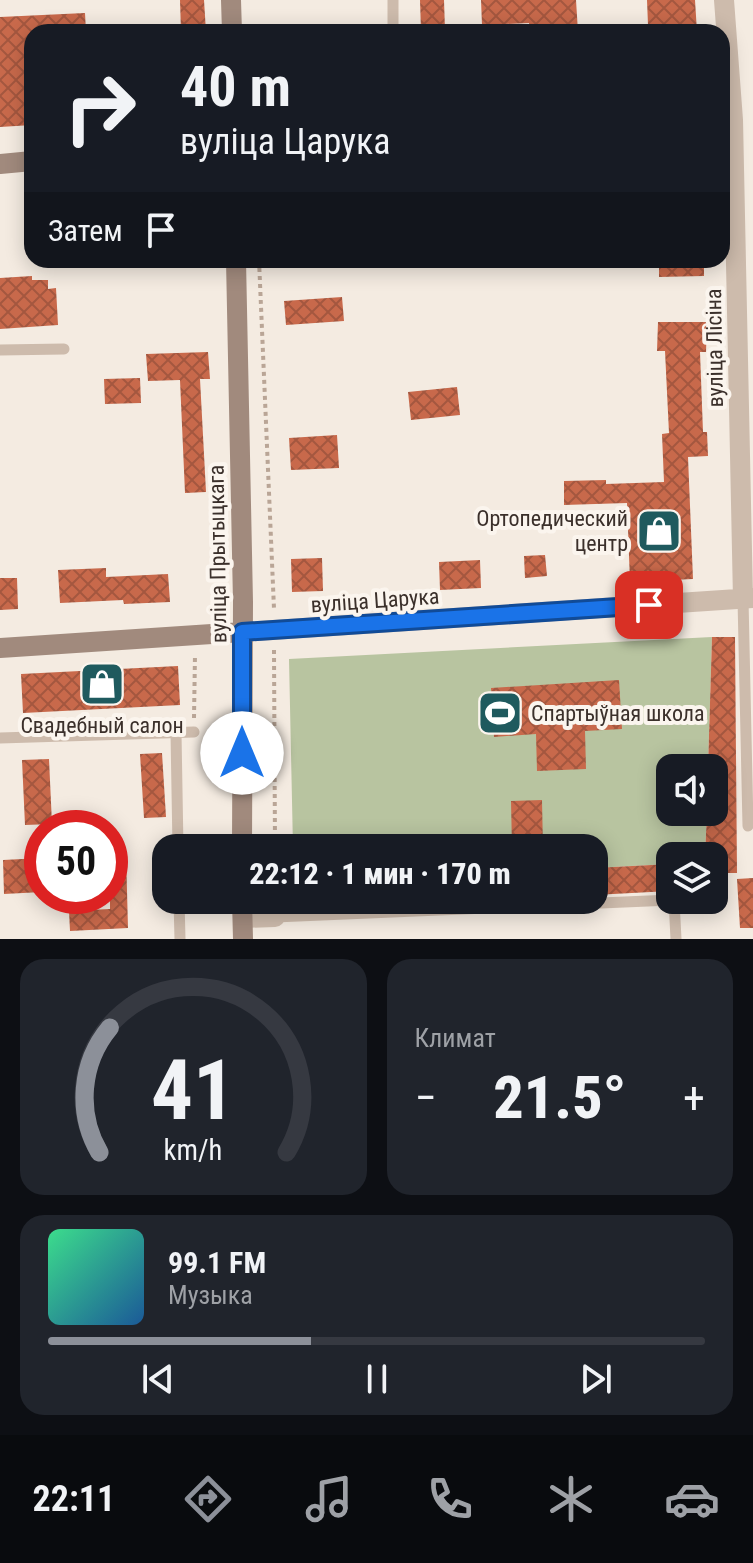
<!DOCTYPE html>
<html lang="ru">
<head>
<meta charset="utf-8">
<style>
  :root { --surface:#171b24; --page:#20242c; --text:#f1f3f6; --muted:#9ea1a6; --line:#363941; --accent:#8c9099 }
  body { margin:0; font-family:"Roboto Condensed",sans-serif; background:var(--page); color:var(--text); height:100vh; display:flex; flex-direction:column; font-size:30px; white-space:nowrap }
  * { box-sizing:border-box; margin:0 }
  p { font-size:26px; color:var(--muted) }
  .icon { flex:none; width:44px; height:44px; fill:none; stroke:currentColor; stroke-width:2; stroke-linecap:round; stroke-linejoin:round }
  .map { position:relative; height:939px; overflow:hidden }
  .drawer { display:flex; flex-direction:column; gap:20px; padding:20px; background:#0d0f14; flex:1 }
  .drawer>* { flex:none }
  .hud { position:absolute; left:24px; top:24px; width:706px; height:244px; border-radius:24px; box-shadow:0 4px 20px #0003; background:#171b24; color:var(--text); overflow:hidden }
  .controls { position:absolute; left:656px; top:754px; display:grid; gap:16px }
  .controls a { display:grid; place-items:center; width:72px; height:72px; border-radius:16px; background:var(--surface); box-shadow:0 4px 20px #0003; font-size:40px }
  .speed { position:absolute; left:24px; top:810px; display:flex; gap:16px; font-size:40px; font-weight:700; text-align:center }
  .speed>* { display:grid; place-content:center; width:104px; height:104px; border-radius:50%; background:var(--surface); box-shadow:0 4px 20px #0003; line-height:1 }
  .speed .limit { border:12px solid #d22; background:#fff; color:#111 }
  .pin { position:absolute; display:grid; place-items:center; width:68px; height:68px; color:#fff; margin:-34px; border-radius:16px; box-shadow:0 4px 12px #0006 }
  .me { position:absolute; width:88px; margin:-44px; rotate:0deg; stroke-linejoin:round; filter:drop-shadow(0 0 6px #0008) }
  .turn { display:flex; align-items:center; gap:28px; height:168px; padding:0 24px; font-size:36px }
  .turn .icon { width:104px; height:104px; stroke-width:2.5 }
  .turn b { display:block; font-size:56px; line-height:68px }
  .then { display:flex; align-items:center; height:76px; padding:0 24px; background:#0003; gap:16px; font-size:30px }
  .big { font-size:60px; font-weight:800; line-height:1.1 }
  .drawer .widget { flex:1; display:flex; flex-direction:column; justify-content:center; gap:12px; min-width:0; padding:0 28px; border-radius:24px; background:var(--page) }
  .drawer .dial { align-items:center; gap:0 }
  .dial svg { height:208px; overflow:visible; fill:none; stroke:var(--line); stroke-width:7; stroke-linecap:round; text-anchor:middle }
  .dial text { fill:var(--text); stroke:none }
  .song { display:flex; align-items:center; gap:24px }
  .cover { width:96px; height:96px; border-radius:12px; background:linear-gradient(135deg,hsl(150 70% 55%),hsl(210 70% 35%)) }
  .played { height:8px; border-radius:4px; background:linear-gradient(90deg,var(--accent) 40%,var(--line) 40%) }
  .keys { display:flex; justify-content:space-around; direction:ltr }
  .heat { display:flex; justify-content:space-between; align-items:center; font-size:44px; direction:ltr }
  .drawer .tiles { flex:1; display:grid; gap:20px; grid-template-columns:1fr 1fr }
  .widget:last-child { grid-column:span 2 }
  .trip { position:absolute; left:152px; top:834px; width:456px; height:80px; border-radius:24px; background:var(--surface); box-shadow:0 4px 20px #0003; font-weight:800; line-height:80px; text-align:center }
  .tabs { display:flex; height:128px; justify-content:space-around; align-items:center; background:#090b0e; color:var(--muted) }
  .tabs .icon { width:56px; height:56px }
  .tabs .current { color:var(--accent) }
  .tabs b { font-size:36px; color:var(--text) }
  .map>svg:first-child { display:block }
  .garden { fill:#b8c4a0 }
  .building { fill:url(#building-cross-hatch) }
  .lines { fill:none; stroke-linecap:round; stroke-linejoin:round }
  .path { stroke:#b9a596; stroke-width:4; stroke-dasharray:4 4; stroke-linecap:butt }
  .lane { stroke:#cdbbac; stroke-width:11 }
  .street { stroke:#cdbbac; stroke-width:20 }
  .secondary { stroke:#a18a7d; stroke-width:20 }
  .route-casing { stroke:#114b97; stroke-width:20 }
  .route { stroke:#1a73e8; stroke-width:14 }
  .labels { text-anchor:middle; stroke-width:8; stroke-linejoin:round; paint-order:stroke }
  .street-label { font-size:22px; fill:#3b302b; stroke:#fbf5ee }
  .poi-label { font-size:22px; fill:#3b302b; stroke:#fbf5ee; text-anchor:end }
</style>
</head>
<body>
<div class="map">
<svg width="753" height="939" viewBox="0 0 753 939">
  <defs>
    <pattern id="building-cross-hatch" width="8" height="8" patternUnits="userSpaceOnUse" patternTransform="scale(2)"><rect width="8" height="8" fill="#c8694b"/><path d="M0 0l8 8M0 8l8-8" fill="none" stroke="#a4573f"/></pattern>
  </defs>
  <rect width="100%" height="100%" fill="#f4ebe1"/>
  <!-- garden -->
  <path class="garden" d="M712,637L708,768H670V812H707L705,856H670V864L594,868V848H293L289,659Z"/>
  <!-- building -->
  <path class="building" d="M180,0H204L206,32H181Z
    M420,0H444L445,30L421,31Z
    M481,0H576L578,32H530L529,23L482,25Z
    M647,0H695L697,32H666V24L648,25Z
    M85,13L86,32H32V125L0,127V17Z
    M659,260H704V276L659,277Z
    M32,276V280H48V289L56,288L58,325L0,329V278Z
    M342,297L344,321L286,325L284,301Z
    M658,322H707L706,352H700L703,432H707L708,456L688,457L693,579L630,582L627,503L564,505V481L606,480V484L664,482L662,434L669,433L665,351H657Z
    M208,352L210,379H200L206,492L185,493L180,380L148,381L146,354Z
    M140,378L141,403L105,404L104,379Z
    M457,387L460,415L411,420L408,392Z
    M337,435L339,468L291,470L289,438Z
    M545,555L547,576L525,578L524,556Z
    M322,558L323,591L292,592L291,559Z
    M480,560L481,588L440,590L439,562Z
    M106,568V577L168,574L170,602L124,604L123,600L60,603L58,570Z
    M0,578H17L18,609L0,610Z
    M712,637H735L737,873H714V856H705L707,812H714V768H708Z
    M178,666L180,705L23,713L21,674Z
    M619,680L622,729L585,731L586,769L537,771L536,734L494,737L491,688Z
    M162,753L166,817L144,818L140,754Z
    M49,759L52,824L25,825L22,760Z
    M542,800L543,848H512L511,801Z
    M110,846H124L126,854L128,928L70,931L69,911L110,909Z
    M42,858V892L4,894L3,860Z
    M670,864V891L594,895V868Z
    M753,878V928H740L737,879Z"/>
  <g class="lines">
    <!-- path -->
    <path class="path" d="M259,260L274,609
      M216,613L219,514
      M274,650L275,848
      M194,718L195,654"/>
    <!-- lane -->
    <path class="lane" d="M393,32V0
      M0,350L64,349
      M743,599L748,826
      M176,733L178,848
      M0,738L194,732
      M179,900L180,939
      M674,900L676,939
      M275,917L671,900"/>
    <!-- street -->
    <path class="street" d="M724,0L733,120L743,599
      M242,632L753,598
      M243,918L275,917"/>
    <!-- secondary -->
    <path class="secondary" d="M231,0L232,32
      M0,164L32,161
      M236,260L243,602L242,848
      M0,648L242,632
      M242,900L243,939"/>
  </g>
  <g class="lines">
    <!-- route casing -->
    <g class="route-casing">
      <path id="route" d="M242,753V632L649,605"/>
    </g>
    <!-- route -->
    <use href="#route" class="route"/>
  </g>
  <!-- icons -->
  <defs>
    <g id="shop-square" transform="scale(2.3)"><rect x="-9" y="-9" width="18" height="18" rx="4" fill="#1f5a5e" stroke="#fbf5ee"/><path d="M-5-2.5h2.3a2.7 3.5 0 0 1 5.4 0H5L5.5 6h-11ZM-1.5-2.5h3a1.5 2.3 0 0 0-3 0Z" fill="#fff"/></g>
    <g id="stadium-square" transform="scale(2.3)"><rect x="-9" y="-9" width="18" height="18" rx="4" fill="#1f5a5e" stroke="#fbf5ee"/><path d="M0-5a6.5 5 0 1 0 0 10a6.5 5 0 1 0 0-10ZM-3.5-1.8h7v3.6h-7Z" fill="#fff"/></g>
  </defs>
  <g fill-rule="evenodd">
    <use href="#shop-square" x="659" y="531"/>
    <use href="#shop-square" x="102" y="684"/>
    <use href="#stadium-square" x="500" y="713"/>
  </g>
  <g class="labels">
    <!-- street labels -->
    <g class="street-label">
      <text transform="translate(714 348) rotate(-91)" y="8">вуліца Лісіна</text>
      <text transform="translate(217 554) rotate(-91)" y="8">вуліца Прытыцкага</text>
      <text transform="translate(375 600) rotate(-4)" y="8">вуліца Царука</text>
    </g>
    <!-- poi labels -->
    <g class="poi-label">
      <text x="628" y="526">Ортопедический<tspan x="628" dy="25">центр</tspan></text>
      <text x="531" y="721" text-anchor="start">Спартыўная школа</text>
      <text x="102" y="733" text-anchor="middle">Свадебный салон</text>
    </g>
  </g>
</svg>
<div class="controls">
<a><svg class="icon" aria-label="sound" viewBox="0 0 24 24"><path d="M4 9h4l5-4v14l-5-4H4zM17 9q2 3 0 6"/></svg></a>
<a><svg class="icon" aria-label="layers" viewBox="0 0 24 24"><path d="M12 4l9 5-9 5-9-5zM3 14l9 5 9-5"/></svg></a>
</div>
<div class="speed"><div class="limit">50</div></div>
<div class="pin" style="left:649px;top:605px;background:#d93025"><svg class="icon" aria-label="arrive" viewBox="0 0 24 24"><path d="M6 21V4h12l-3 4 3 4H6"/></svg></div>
<svg class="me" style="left:242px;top:753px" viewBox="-20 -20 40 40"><circle r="19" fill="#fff"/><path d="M0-13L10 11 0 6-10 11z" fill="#1a73e8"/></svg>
<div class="trip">22:12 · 1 мин · 170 m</div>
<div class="hud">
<div class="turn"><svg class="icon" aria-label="right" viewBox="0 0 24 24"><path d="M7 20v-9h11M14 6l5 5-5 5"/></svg><div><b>40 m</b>вуліца Царука</div></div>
<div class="then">Затем<svg class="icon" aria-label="arrive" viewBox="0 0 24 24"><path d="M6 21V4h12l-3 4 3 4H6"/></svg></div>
</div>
</div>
<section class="drawer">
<div class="tiles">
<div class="widget dial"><svg viewBox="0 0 100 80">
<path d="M14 69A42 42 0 1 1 86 69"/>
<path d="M14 69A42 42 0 0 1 18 21" stroke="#8c9099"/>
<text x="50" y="56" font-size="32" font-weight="700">41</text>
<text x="50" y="72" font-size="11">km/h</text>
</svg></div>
<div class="widget"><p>Климат</p>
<div class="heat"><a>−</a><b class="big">21.5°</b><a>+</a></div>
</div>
<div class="widget">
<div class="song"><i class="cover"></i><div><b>99.1 FM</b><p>Музыка</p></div></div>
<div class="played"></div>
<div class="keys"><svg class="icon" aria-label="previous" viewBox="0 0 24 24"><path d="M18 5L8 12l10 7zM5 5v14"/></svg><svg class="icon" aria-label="pause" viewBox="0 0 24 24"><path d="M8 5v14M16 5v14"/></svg><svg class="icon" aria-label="next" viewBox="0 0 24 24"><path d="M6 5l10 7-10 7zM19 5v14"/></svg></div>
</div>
</div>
</section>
<nav class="tabs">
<b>22:11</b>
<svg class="icon current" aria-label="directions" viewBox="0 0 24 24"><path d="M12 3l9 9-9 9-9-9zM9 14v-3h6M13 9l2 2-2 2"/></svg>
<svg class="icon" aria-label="music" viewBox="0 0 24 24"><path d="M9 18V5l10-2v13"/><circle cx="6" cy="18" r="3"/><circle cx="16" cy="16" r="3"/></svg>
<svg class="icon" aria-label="phone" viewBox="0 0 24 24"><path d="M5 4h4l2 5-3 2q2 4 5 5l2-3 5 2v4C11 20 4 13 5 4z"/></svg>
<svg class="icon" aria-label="climate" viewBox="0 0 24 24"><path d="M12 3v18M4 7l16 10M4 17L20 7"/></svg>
<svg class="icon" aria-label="car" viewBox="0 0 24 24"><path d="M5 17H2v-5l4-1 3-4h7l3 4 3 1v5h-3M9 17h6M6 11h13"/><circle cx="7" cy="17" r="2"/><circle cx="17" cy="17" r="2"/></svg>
</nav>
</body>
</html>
